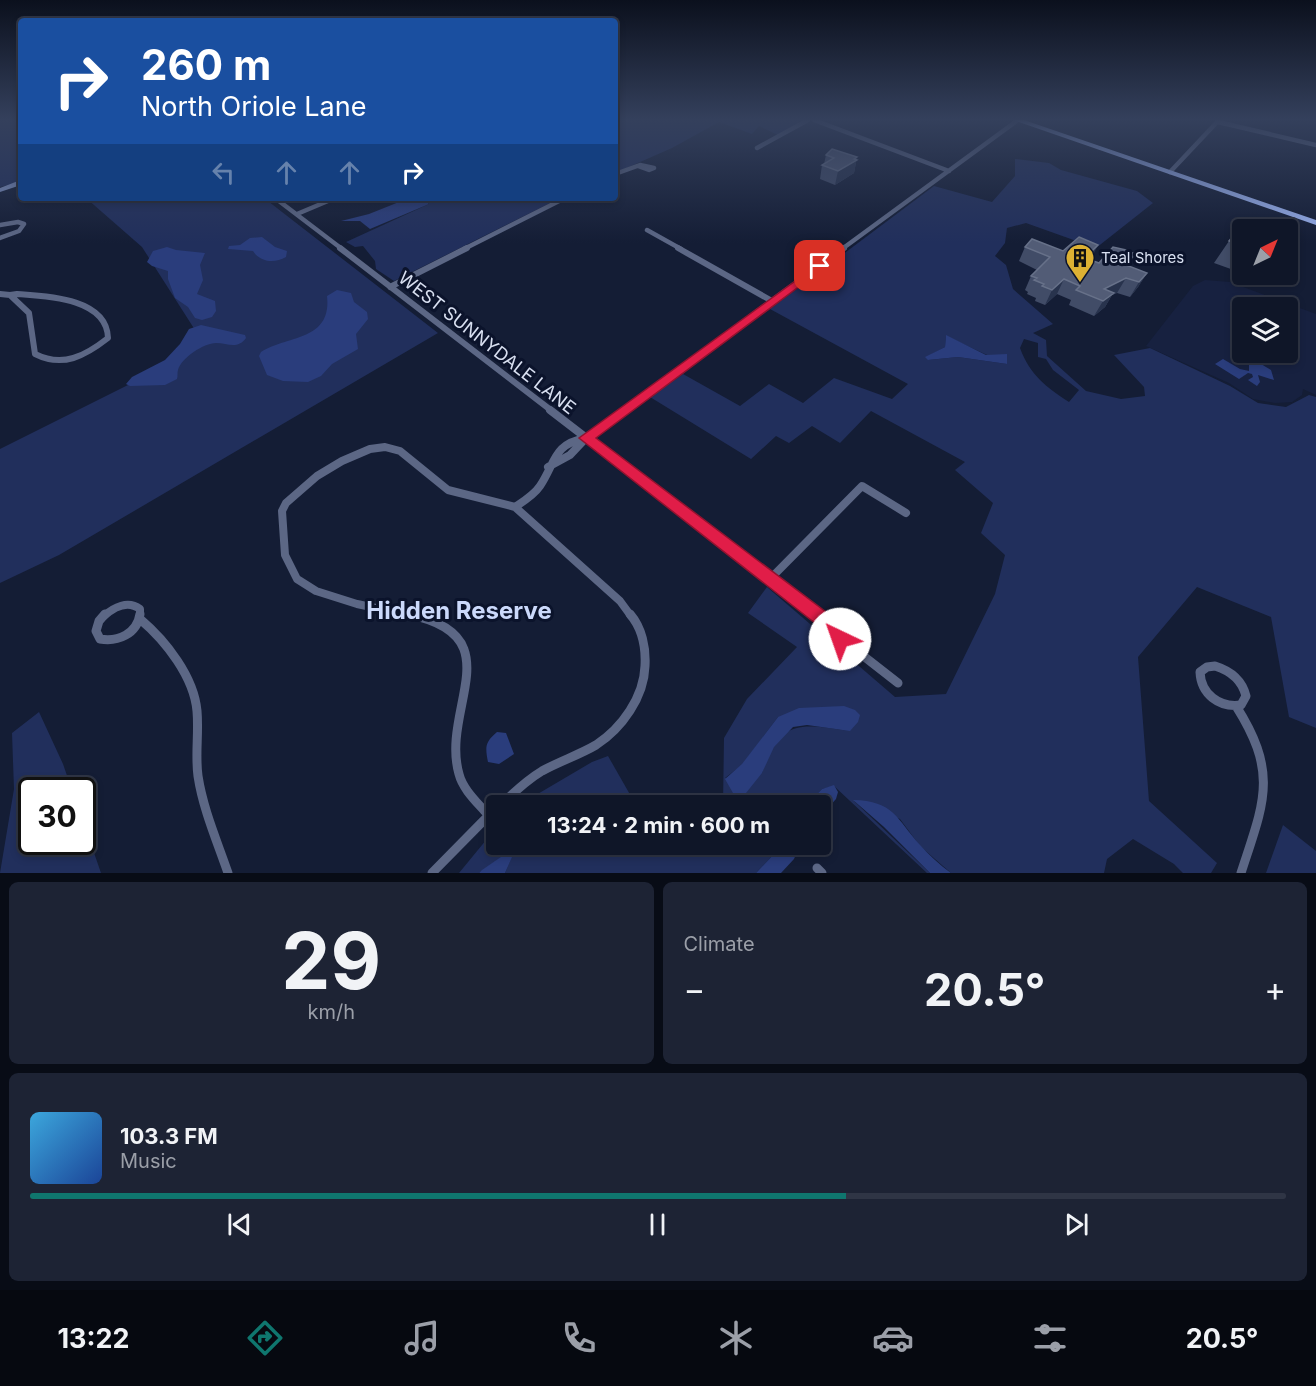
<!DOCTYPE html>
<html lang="en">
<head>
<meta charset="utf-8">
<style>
  :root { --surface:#0f1628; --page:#1d2334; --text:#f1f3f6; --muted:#9b9fa8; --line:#2f3545; --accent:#0f766e }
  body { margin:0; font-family:Inter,sans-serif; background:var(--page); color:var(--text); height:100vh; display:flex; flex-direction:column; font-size:22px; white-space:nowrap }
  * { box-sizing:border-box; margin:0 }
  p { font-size:20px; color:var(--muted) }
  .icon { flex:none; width:33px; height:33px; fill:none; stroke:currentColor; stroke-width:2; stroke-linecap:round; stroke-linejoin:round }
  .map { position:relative; height:873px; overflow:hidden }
  .details { display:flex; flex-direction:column; gap:9px; padding:9px; background:#080c16; flex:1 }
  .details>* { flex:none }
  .hud { position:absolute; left:18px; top:18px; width:600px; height:183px; border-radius:6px; box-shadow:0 3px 9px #0003,0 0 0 2px var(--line); background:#1a4fa0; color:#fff; overflow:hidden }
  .needle { width:39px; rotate:43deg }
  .controls { position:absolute; left:1232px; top:219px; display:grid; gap:12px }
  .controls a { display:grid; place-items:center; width:66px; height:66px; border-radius:6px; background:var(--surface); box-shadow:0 3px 9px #0003,0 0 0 2px var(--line); font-size:30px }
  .speed { position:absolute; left:18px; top:777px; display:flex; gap:12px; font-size:30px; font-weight:700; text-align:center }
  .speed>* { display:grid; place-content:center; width:78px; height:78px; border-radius:50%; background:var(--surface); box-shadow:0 3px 9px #0003,0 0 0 2px var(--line); line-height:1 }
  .speed .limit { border:3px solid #111; border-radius:9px; background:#fff; color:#111 }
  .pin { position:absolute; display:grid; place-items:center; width:51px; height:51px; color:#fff; margin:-26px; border-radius:12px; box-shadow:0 3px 9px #0006 }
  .me { position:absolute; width:66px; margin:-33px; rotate:318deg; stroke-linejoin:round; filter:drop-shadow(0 0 4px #0008) }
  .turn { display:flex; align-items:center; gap:21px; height:126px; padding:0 24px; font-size:27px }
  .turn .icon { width:78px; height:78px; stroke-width:2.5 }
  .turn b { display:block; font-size:42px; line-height:51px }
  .lanes { display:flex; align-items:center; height:57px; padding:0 24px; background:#0003; justify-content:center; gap:30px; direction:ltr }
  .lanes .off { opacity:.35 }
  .big { font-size:45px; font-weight:700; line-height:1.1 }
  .details .widget { flex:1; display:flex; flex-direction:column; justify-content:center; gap:9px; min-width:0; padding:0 21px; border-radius:9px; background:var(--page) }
  .details .dial { align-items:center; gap:0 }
  .dial b { font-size:78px; line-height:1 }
  .song { display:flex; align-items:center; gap:18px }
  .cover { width:72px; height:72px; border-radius:9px; background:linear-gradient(135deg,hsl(200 70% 55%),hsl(220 70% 35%)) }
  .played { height:6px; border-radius:3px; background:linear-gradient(90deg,var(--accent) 65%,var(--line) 65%) }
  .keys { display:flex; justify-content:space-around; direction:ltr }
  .heat { display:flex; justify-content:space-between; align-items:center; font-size:33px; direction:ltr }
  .details .tiles { flex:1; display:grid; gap:9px; grid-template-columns:1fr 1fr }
  .widget:last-child { grid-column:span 2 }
  .trip { position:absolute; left:486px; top:795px; width:345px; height:60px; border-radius:6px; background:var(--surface); box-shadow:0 3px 9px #0003,0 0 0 2px var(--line); font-weight:700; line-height:60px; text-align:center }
  .menu { display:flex; height:96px; justify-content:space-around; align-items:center; background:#060910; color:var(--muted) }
  .menu .icon { width:42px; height:42px }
  .menu .active { color:var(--accent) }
  .menu b { font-size:27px; color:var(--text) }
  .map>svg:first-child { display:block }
  .built { fill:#172140; fill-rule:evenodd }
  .green { fill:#212f5c; fill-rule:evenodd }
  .water { fill:#2a3d7c }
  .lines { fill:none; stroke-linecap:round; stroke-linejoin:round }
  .street-far3 { stroke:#5c6785; stroke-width:4.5 }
  .street-far2 { stroke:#5c6785; stroke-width:6 }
  .street-far1 { stroke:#5c6785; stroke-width:8 }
  .street { stroke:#5c6785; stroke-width:9 }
  .secondary { fill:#7f91c1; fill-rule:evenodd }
  .primary { fill:#9ab2f0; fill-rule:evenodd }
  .wall { fill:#414c67 }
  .shaded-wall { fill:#28334d }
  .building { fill:#525c76; stroke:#677189; stroke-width:1.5 }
  .route { fill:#e11d48; stroke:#92132f; stroke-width:1.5 }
  .labels { text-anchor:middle; stroke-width:6; stroke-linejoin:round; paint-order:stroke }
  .far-poi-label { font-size:15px; fill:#d9e0f1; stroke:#0b132b; text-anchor:start }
  .street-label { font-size:18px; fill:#d9e0f1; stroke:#0b132b }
  .near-neighbourhood-label { font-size:24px; font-weight:bold; fill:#cbd9fb; stroke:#0b132b }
</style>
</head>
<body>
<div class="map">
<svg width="1316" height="873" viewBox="0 0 1316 873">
  <rect width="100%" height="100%" fill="#141d35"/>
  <!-- built -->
  <path class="built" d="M1205,280L1230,282L1316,314V395L1303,389L1302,395L1292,402L1275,403L1253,399L1229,383L1146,346L1193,286ZM1242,308H1287V352H1242Z"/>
  <!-- green -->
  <path class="green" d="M0,120H21V182L0,187Z
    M615,120H802L778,135L759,126L752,134L719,122L672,148L615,173Z
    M1015,159L1049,163L1061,170L1137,191L1153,203L1096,248L1026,223L1007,228L1005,243L995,256L1006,265L1013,289L1053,324L1033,333L1046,340L1047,356L1086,391L1121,399L1145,396L1144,387L1114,355L1150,348L1230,386L1258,403L1286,407L1309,395L1316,397V728L1289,717L1271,617L1197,587L1138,657L1149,801L1217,863L1211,873H1183L1174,864L1133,839L1107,859L1104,873H951L920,846L900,819L854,801L930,873H927L834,786L822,789L806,805H723L724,738L747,699L797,647L748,613L767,587L895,697L946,694L995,594L1005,555L981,533L993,503L955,470L965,462L871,411L840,443L812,426L789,443L776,436L751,459L650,397L683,374L740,406L769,384L803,403L834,378L892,399L908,384L770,309L934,186L992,202L1015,176ZM946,336L987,355H1007V364L958,357L928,360L932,354L945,347ZM1024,339L1038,343V357L1046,359L1053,370L1079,390L1069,402C1046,387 1030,375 1020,348ZM778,717L849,731C801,724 780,718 762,773L725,778L742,765Z
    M86,198H264L438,333L59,555L0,583V449L160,369L195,330L142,247Z
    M423,198H560L394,281L376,269L375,261L363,246L355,247L346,242L429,204L427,199Z
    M39,712L63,764L72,790H32V842H82L83,821L101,873H0L14,789L12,733Z
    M608,756L636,805H519L592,762Z
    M1283,825L1316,851V873H1266Z
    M496,828V844L779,845L774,854L756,873H505L516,847L479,873H459Z"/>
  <!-- water -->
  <path class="water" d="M409,198H423L429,204L370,229L360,221H341L369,214Z
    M262,237L275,247L287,251L286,257C274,264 260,262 253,251L228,249L229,246L240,245L250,238Z
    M167,247L176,250L205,253L200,265L203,280L197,294L215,301L216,311L212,317L202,320L195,318L188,307L175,298L168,279V271L152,266L147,262L153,251Z
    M337,290L351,293L354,302L367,312L368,319L356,334L358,349L332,364L321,376L308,382L283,381L267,375L259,356L261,352C288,335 332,341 327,296Z
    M201,325L245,335L246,338C237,350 228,343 216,343C204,343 181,358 178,370C177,373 178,376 177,379L165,385L130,386L126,384L132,377L165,360L180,344L189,329Z
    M946,335L986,355L1007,354V364L958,357L928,360L925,357L945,347Z
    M1223,359L1240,369L1249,371V365L1244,361L1261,364L1271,370L1274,380L1258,375L1260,382L1257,386L1248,380L1253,377L1252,374L1248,373L1239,379L1215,364Z
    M844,706L855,710L860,715L858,722L850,731L807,725L793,727L774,747L762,773L746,793H733L725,779L742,764L778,717L799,708Z
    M497,732L506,733L514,754L499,764L488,762C485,747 485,742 497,732Z
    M834,785L838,792L836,799L821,816L820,806L806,805L822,789Z
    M853,800C894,801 896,818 920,845C929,855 940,865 951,873H930L884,827Z
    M779,845H800L794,859L781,873H756L774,854Z
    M517,846L505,873H479L482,870Z"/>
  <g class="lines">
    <!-- street-far3 -->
    <path class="street-far3" d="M814,120L949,171
      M1218,122L1316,145
      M757,148L808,120
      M1170,172L1219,120
      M615,174L640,165L654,168L649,170L638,166
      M275,198L342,249
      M297,214L335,198
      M0,225L18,222L24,224L19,231L0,238
      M647,230L681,249
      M464,249L565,198
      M842,249L1018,120"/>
    <!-- street-far2 -->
    <path class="street-far2" d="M340,248L552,411
      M678,248L772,301
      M390,287L467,248
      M0,294L10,295
      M17,294C47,296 107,298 108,338C85,356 63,368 35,354L29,313L10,295Z
      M623,411L844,248"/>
    <!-- street-far1 -->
    <path class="street-far1" d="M550,410L818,616
      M548,467L570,455L586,438L625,410
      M515,507C524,501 534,495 540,486C556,462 553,444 586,438
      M770,579L862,486L906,513
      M104,616C114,607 128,600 140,609V616
      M414,616L357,604L316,591L297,579L285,555L282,511L286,503L317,476L342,461L370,449L385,447L400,451L448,490L515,507L620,601L631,616"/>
    <!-- street -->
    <path class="street" d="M105,614L99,621L96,631L100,639C118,642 137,634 140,614
      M407,614C515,635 440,708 459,774C463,790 478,803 488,815
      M816,614L824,620L825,626L898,683
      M140,619C166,641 194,677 197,711C199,733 195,755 198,776C203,809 217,841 228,873
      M1215,666C1231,671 1242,680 1246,696L1241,705C1219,708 1201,694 1200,672L1207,667Z
      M1236,706C1279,774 1264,802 1241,873
      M500,806C513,793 527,780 542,771C560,761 579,755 596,745C622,728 644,697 645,666C646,648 642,628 630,614
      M817,868L822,873
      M432,873L496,808"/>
    <!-- secondary -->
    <path class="secondary" d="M18,181H21V185L0,192V188Z"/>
    <!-- primary -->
    <path class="primary" d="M1013,120H1024L1316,220V225Z"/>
  </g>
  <!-- wall -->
  <path class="wall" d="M826,155L857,157L854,173L835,185L820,179L822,165L824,164Z
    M1242,230V273L1214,263L1229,241Z
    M1025,247L1063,251L1099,263L1128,266L1147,273L1138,287L1130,297L1117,293L1112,295L1105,307L1094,316L1069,305L1071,300L1057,294L1045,305L1035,301L1036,298L1027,294L1028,292L1025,290L1031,276L1037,270L1019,261Z"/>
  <!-- shaded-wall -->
  <path class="shaded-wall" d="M857,157L854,173L835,185L838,171Z
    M1098,245L1091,259L1085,258Z
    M1147,273L1138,287L1130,297L1139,282Z
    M1126,278L1117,293L1112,295L1105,307L1094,316L1103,301L1104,289Z
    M1064,279L1057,294L1045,305L1052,290Z"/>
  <!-- building -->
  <path class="building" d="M832,149L857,157L854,159L857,160L838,171L822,165L834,158L826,155Z
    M1248,218L1282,229L1242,230V246L1229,241Z
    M1079,237L1098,245L1085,258L1099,263L1113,247L1126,250L1135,254L1126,265L1147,273L1139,282L1126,278L1104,289L1114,293L1103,301L1076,290L1080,286L1064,279L1052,290L1042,286L1044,284L1034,280L1037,278L1031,276L1050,257L1025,247L1032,239L1063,251Z"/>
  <!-- sky -->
  <linearGradient id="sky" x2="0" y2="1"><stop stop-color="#0b101d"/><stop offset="0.49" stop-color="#34405c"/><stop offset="1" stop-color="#34405c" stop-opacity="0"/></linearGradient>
  <rect width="1316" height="243" fill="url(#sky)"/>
  <!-- route -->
  <path class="route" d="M820,263L825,266L824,268L596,438L830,615C835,626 844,628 848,639L846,644L840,646L819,632L816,624L579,438Z"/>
  <!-- icons -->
  <defs>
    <g id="building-pin" transform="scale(1.5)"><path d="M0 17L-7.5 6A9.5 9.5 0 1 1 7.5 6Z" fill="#ddb133" stroke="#0b132b"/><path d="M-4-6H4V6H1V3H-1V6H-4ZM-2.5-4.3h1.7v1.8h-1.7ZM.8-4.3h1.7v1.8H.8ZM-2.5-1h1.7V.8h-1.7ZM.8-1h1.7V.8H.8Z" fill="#111"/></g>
  </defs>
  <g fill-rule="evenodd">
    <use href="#building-pin" x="1080" y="258"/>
  </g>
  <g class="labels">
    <!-- far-poi labels -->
    <g class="far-poi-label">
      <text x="1101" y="263">Teal Shores</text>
    </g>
    <!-- street labels -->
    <g class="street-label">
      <text transform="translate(487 343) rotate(38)" y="6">WEST SUNNYDALE LANE</text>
    </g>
    <!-- near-neighbourhood labels -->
    <g class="near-neighbourhood-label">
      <text x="459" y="619">Hidden Reserve</text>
    </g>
  </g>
</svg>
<div class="controls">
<a><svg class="needle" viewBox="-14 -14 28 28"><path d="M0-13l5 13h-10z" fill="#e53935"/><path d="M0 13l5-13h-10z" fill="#9b9fa8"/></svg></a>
<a><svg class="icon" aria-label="layers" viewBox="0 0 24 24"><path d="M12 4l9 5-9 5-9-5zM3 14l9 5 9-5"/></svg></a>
</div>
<div class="speed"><div class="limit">30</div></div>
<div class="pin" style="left:820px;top:266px;background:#d93025"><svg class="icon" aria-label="arrive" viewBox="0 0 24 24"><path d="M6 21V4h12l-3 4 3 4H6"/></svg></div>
<svg class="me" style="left:840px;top:639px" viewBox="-20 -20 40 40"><circle r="19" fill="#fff"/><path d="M0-13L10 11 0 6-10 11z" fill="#e11d48"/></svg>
<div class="trip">13:24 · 2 min · 600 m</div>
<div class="hud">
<div class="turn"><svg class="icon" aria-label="right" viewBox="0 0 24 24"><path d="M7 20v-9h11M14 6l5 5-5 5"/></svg><div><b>260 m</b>North Oriole Lane</div></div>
<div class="lanes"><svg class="icon off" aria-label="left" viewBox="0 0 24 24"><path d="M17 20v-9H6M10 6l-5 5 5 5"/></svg><svg class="icon off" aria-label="ahead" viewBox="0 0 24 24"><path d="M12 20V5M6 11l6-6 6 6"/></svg><svg class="icon off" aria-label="ahead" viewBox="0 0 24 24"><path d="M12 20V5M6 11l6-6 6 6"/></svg><svg class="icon" aria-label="right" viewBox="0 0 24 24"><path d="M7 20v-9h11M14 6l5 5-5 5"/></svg></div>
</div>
</div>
<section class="details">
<div class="tiles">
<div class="widget dial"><b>29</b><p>km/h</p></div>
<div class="widget"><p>Climate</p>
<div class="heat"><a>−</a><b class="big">20.5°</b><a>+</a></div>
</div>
<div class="widget">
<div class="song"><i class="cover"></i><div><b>103.3 FM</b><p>Music</p></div></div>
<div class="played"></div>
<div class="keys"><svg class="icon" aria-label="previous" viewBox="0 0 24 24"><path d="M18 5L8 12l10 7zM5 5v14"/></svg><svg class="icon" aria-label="pause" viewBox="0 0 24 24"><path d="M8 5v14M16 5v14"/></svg><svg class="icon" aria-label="next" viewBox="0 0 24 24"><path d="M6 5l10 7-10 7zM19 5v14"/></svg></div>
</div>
</div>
</section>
<nav class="menu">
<b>13:22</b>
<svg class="icon active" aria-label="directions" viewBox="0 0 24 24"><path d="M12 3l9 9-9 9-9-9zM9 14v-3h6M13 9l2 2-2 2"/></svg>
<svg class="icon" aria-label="music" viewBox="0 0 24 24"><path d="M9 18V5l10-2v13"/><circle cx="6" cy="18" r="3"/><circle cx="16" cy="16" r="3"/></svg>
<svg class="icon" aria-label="phone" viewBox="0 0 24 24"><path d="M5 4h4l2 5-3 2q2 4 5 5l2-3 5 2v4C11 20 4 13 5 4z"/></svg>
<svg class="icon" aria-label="climate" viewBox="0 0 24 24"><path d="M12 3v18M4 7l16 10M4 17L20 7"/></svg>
<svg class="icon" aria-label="car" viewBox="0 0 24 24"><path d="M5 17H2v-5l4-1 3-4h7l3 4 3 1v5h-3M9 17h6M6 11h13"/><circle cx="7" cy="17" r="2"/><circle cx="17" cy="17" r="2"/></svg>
<svg class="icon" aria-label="filters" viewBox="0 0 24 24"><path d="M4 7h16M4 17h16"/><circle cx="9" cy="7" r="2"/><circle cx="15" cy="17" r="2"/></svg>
<b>20.5°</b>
</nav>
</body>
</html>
